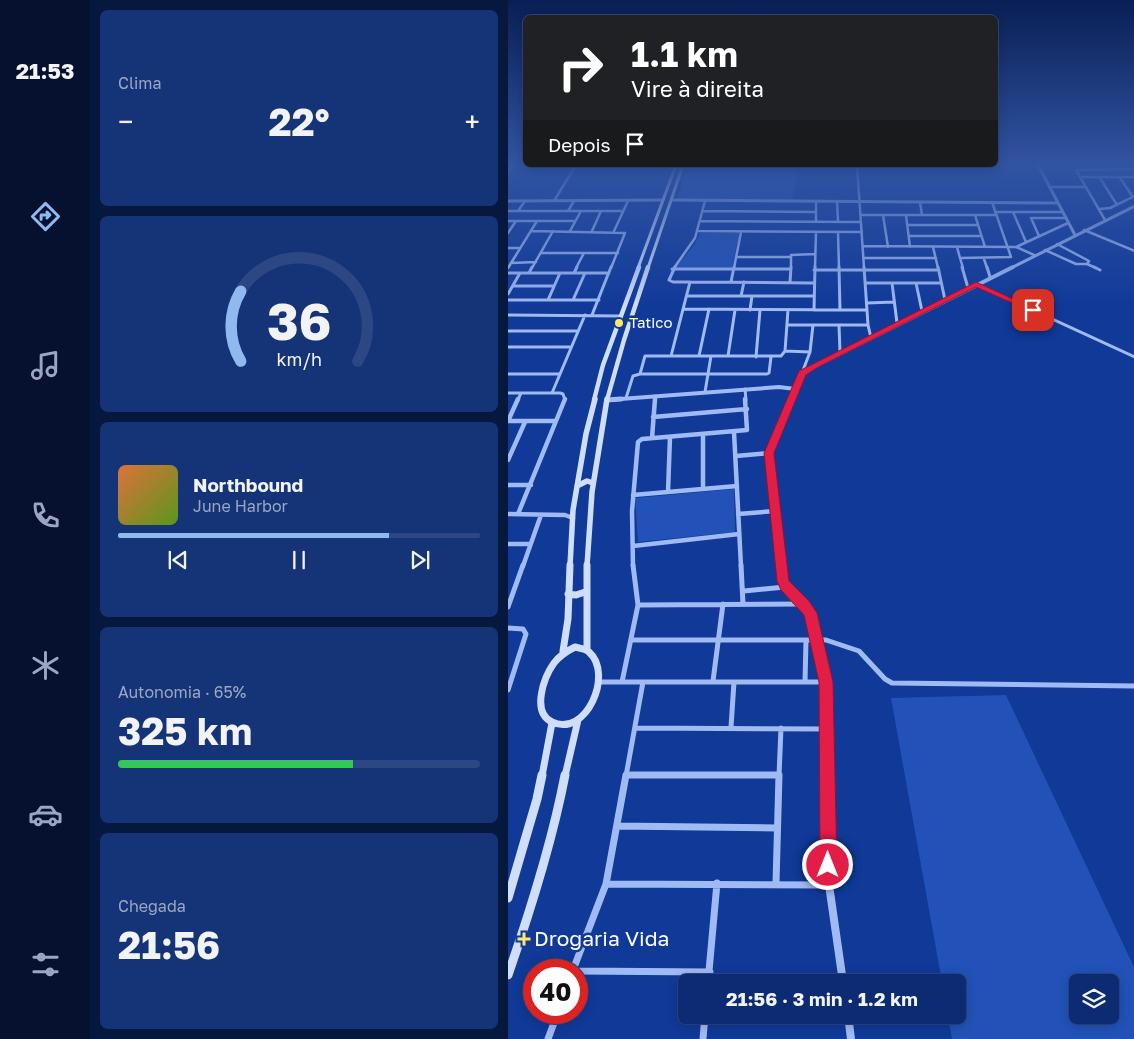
<!DOCTYPE html>
<html lang="pt">
<head>
<meta charset="utf-8">
<style>
  :root { --surface:#0c2b72; --page:#153377; --text:#f1f3f6; --muted:#9aa7c4; --line:#2c4784; --accent:#90b9f0 }
  body { margin:0; font-family:"Golos Text",sans-serif; background:var(--page); color:var(--text); height:100vh; display:flex; flex-direction:column; font-size:19px; white-space:nowrap }
  * { box-sizing:border-box; margin:0 }
  p { font-size:16px; color:var(--muted) }
  .icon { flex:none; width:28px; height:28px; fill:none; stroke:currentColor; stroke-width:2; stroke-linecap:round; stroke-linejoin:round }
  .map { position:relative; flex:1; overflow:hidden }
  .side { display:flex; flex-direction:column; gap:10px; padding:10px; background:#07183f; width:418px }
  .side>* { flex:none }
  .hud { position:absolute; left:15px; top:15px; width:475px; height:152px; border-radius:8px; box-shadow:0 2px 12px #0003,0 0 0 1px var(--line); background:#202124; color:#fff; overflow:hidden }
  .fabs { position:absolute; left:561px; top:974px; display:grid; gap:10px }
  .fabs a { display:grid; place-items:center; width:50px; height:50px; border-radius:8px; background:var(--surface); box-shadow:0 2px 12px #0003,0 0 0 1px var(--line); font-size:25px }
  .speed { position:absolute; left:15px; top:959px; display:flex; gap:10px; font-size:25px; font-weight:700; text-align:center }
  .speed>* { display:grid; place-content:center; width:65px; height:65px; border-radius:50%; background:var(--surface); box-shadow:0 2px 12px #0003,0 0 0 1px var(--line); line-height:1 }
  .speed .limit { border:8px solid #d22; background:#fff; color:#111 }
  .pin { position:absolute; display:grid; place-items:center; width:42px; height:42px; color:#fff; margin:-21px; border-radius:10px; box-shadow:0 2px 8px #0006 }
  .me { position:absolute; width:55px; margin:-28px; rotate:0deg; stroke-linejoin:round; filter:drop-shadow(0 0 4px #0008) }
  .turn { display:flex; align-items:center; gap:18px; height:105px; padding:0 25px; font-size:22px }
  .turn .icon { width:65px; height:65px; stroke-width:2.5 }
  .turn b { display:block; font-size:35px; line-height:42px }
  .then { display:flex; align-items:center; height:48px; padding:0 25px; background:#0003; gap:10px; font-size:19px }
  .big { font-size:38px; font-weight:700; line-height:1.1 }
  .side .widget { flex:1; display:flex; flex-direction:column; justify-content:center; gap:8px; min-width:0; padding:0 18px; border-radius:8px; background:var(--page) }
  .side .dial { align-items:center; gap:0 }
  .dial svg { height:130px; overflow:visible; fill:none; stroke:var(--line); stroke-width:7; stroke-linecap:round; text-anchor:middle }
  .dial text { fill:var(--text); stroke:none }
  .song { display:flex; align-items:center; gap:15px }
  .cover { width:60px; height:60px; border-radius:8px; background:linear-gradient(135deg,hsl(20 70% 55%),hsl(90 70% 35%)) }
  .played { height:5px; border-radius:2px; background:linear-gradient(90deg,var(--accent) 75%,var(--line) 75%) }
  .keys { display:flex; justify-content:space-around; direction:ltr }
  .heat { display:flex; justify-content:space-between; align-items:center; font-size:28px; direction:ltr }
  .charge { height:8px; border-radius:4px; background:linear-gradient(90deg,#34c759 65%,var(--line) 0) }
  .trip { position:absolute; left:170px; top:974px; width:288px; height:50px; border-radius:8px; background:var(--surface); box-shadow:0 2px 12px #0003,0 0 0 1px var(--line); font-weight:700; line-height:50px; text-align:center }
  main { display:flex; flex:1; min-height:0 }
  .menu { display:flex; flex-direction:column; width:90px; justify-content:space-around; align-items:center; background:#05112e; color:var(--muted) }
  .menu .icon { width:35px; height:35px }
  .menu .current { color:var(--accent) }
  .menu b { font-size:22px; color:var(--text) }
  .map>svg:first-child { display:block }
  .green { fill:#2252b8; fill-rule:evenodd }
  .lines { fill:none; stroke-linecap:round; stroke-linejoin:round }
  .minor-far4 { stroke:#a0bbf4; stroke-width:2.5 }
  .minor-far3 { stroke:#a0bbf4; stroke-width:3 }
  .minor-far2 { stroke:#a0bbf4; stroke-width:4.5 }
  .minor-far1 { stroke:#a0bbf4; stroke-width:5 }
  .minor { stroke:#a0bbf4; stroke-width:7 }
  .tertiary-far4 { stroke:#a0bbf4; stroke-width:3 }
  .tertiary-far3 { stroke:#a0bbf4; stroke-width:4 }
  .tertiary-far2 { stroke:#a0bbf4; stroke-width:5 }
  .tertiary-far1 { stroke:#a0bbf4; stroke-width:6 }
  .tertiary { stroke:#a0bbf4; stroke-width:8 }
  .secondary-far4 { stroke:#d0defd; stroke-width:3 }
  .secondary-far3 { stroke:#d0defd; stroke-width:4.5 }
  .secondary-far2 { stroke:#d0defd; stroke-width:5.5 }
  .secondary-far1 { stroke:#d0defd; stroke-width:7 }
  .secondary { stroke:#d0defd; stroke-width:9 }
  .route { fill:#e11d48; stroke:#92132f }
  .poi-dot { fill:#ffe764; stroke:#103998; stroke-width:2 }
  .labels { text-anchor:middle; stroke-width:5; stroke-linejoin:round; paint-order:stroke }
  .far-poi-label { font-size:15px; fill:#fff; stroke:#103998; text-anchor:start }
  .near-poi-label { font-size:21px; fill:#fff; stroke:#103998; text-anchor:start }
</style>
</head>
<body>
<main>
<nav class="menu">
<b>21:53</b>
<svg class="icon current" aria-label="directions" viewBox="0 0 24 24"><path d="M12 3l9 9-9 9-9-9zM9 14v-3h6M13 9l2 2-2 2"/></svg>
<svg class="icon" aria-label="music" viewBox="0 0 24 24"><path d="M9 18V5l10-2v13"/><circle cx="6" cy="18" r="3"/><circle cx="16" cy="16" r="3"/></svg>
<svg class="icon" aria-label="phone" viewBox="0 0 24 24"><path d="M5 4h4l2 5-3 2q2 4 5 5l2-3 5 2v4C11 20 4 13 5 4z"/></svg>
<svg class="icon" aria-label="climate" viewBox="0 0 24 24"><path d="M12 3v18M4 7l16 10M4 17L20 7"/></svg>
<svg class="icon" aria-label="car" viewBox="0 0 24 24"><path d="M5 17H2v-5l4-1 3-4h7l3 4 3 1v5h-3M9 17h6M6 11h13"/><circle cx="7" cy="17" r="2"/><circle cx="17" cy="17" r="2"/></svg>
<svg class="icon" aria-label="filters" viewBox="0 0 24 24"><path d="M4 7h16M4 17h16"/><circle cx="9" cy="7" r="2"/><circle cx="15" cy="17" r="2"/></svg>
</nav>
<section class="side">
<div class="widget"><p>Clima</p>
<div class="heat"><a>−</a><b class="big">22°</b><a>+</a></div>
</div>
<div class="widget dial"><svg viewBox="0 0 100 80">
<path d="M14 69A42 42 0 1 1 86 69"/>
<path d="M14 69A42 42 0 0 1 14 26" stroke="#90b9f0"/>
<text x="50" y="56" font-size="32" font-weight="700">36</text>
<text x="50" y="72" font-size="11">km/h</text>
</svg></div>
<div class="widget">
<div class="song"><i class="cover"></i><div><b>Northbound</b><p>June Harbor</p></div></div>
<div class="played"></div>
<div class="keys"><svg class="icon" aria-label="previous" viewBox="0 0 24 24"><path d="M18 5L8 12l10 7zM5 5v14"/></svg><svg class="icon" aria-label="pause" viewBox="0 0 24 24"><path d="M8 5v14M16 5v14"/></svg><svg class="icon" aria-label="next" viewBox="0 0 24 24"><path d="M6 5l10 7-10 7zM19 5v14"/></svg></div>
</div>
<div class="widget"><p>Autonomia · 65%</p><b class="big">325 km</b><div class="charge"></div></div>
<div class="widget"><p>Chegada</p><b class="big">21:56</b></div>
</section>
<div class="map">
<svg width="627" height="1039" viewBox="0 0 627 1039">
  <rect width="100%" height="100%" fill="#103998"/>
  <!-- green -->
  <path class="green" d="M179,165H291L284,200H169Z
    M192,233H231L224,268H167L187,244Z
    M226,489L227,532L130,542L127,498Z
    M498,695L626,967V1039H444L440,1015H449V982H434L383,698ZM570,982H602V1015H570Z"/>
  <g class="lines">
    <!-- minor-far4 -->
    <path class="minor-far4" d="M349,165L356,268
      M572,177H627
      M592,178L609,205
      M612,178L625,197
      M541,187H578
      M46,201L68,165
      M308,201V221
      M329,202L330,221
      M412,202L414,215
      M591,209L602,208L627,196
      M0,211H115
      M10,211L17,201
      M60,211L66,201
      M195,211L308,212
      M487,212H554
      M505,212L518,242
      M353,215H488
      M375,215L380,247
      M398,215L402,247
      M467,215L477,247
      M523,218H558
      M523,218L531,236
      M597,220L568,170L627,169
      M0,221H67
      M192,221L353,222
      M400,225H470
      M576,230L627,251
      M23,231L117,233L103,268
      M62,231L73,211
      M84,231L93,211
      M106,231L120,201
      M190,231L354,232
      M330,232L331,268
      M0,233L8,221
      M401,236H473
      M355,246L508,247L560,223
      M425,247L430,268
      M449,247L452,258L503,257L484,202
      M508,247L526,255
      M0,248H12
      M537,250L568,264H579L581,261L549,244
      M33,253H110
      M228,257H283
      M356,258H428
      M452,258L455,268
      M476,259L479,268
      M3,263L28,262
      M579,264L588,268
      M0,268L29,221
      M24,268L45,231
      M68,268L76,253
      M166,268L187,238L197,201
      M226,268L233,232
      M283,268V255L307,254
      M307,268L308,232"/>
    <!-- minor-far3 -->
    <path class="minor-far3" d="M331,267L332,310
      M356,267L360,325L363,338
      M430,267L437,300
      M454,267L460,288
      M479,267L482,277
      M586,267L592,270
      M164,269H282
      M306,270H431
      M0,273H101
      M21,273L24,267
      M66,273L69,267
      M182,282L305,283
      M223,282L226,267
      M282,282L283,267
      M357,283H433
      M384,283L389,323
      M408,283L414,311
      M468,284L627,357
      M5,286H46
      M0,294L12,273
      M179,296H305
      M233,296L236,282
      M0,300H91
      M40,300L52,273
      M65,300L77,273
      M359,303L386,302
      M175,309L359,310
      M242,310L244,296
      M306,310L307,267
      M0,315L113,316
      M84,315L103,267
      M279,325H360
      M331,325L332,352
      M0,331H70
      M0,347H62
      M277,351L302,352
      M163,356H273L277,351L280,310
      M191,356L201,309
      M220,356L227,310
      M248,357L252,310
      M294,373L302,352L305,325
      M0,374H51
      M132,374H259L261,373L263,357
      M237,389L238,400
      M197,392L203,356
      M0,393H52L55,394L57,400
      M44,393L77,315
      M118,398L125,376L132,374L137,356H163L182,282H165L161,280L167,267
      M10,400L13,393
      M147,400V396"/>
    <!-- minor-far2 -->
    <path class="minor-far2" d="M145,417L239,409
      M0,421H48
      M0,421L10,399
      M226,432L233,566
      M195,434V488
      M144,438L147,399
      M228,456L261,453
      M0,460L17,422
      M0,485H23
      M160,492L162,437
      M125,495L229,486
      M0,514L57,515L65,518
      M10,514L57,399
      M230,514L267,511
      M0,544H22
      M125,546L231,534
      M15,566L33,515
      M125,566L124,511L130,442L134,439L239,430L237,399"/>
    <!-- minor-far1 -->
    <path class="minor-far1" d="M233,565L235,604
      M236,591L277,587
      M130,605L295,604
      M0,607L15,565
      M0,628L15,629L18,634L0,690
      M123,640H318L351,651L377,679L384,683L627,686
      M205,681L215,604
      M91,682H318
      M114,682L130,605L125,565
      M297,682L298,640
      M223,727L226,682
      M128,728L319,729
      M119,775H271
      M118,776L135,682
      M271,776L273,728"/>
    <!-- minor -->
    <path class="minor" d="M119,775H271
      M109,826L269,828
      M268,883L271,775
      M98,884L321,885
      M65,970L98,884L118,775
      M69,971L202,972
      M200,982L209,883
      M40,1039L50,1012
      M195,1039L197,1015"/>
    <!-- tertiary-far4 -->
    <path class="tertiary-far4" d="M529,163L567,235
      M0,171L7,163
      M165,200L550,203
      M0,201L155,200
      M503,268L627,206"/>
    <!-- tertiary-far3 -->
    <path class="tertiary-far3" d="M99,400L271,387L287,389
      M282,400L294,373L505,267"/>
    <!-- tertiary-far2 -->
    <path class="tertiary-far2" d="M99,400L113,399
      M273,566L261,453L283,399"/>
    <!-- tertiary-far1 -->
    <path class="tertiary-far1" d="M273,565L277,586L302,613L318,682L319,776"/>
    <!-- tertiary -->
    <path class="tertiary" d="M319,775L321,885L335,982
      M340,1015L343,1039"/>
    <!-- secondary-far4 -->
    <path class="secondary-far4" d="M130,268L168,165
      M140,268L175,165"/>
    <!-- secondary-far3 -->
    <path class="secondary-far3" d="M86,400L95,365L131,267
      M99,400L116,340L140,267"/>
    <!-- secondary-far2 -->
    <path class="secondary-far2" d="M69,486L79,481L85,483
      M62,566L65,510L78,434L87,399
      M79,566L84,492L99,399"/>
    <!-- secondary-far1 -->
    <path class="secondary-far1" d="M79,565V649
      M60,594L68,595L77,592
      M67,647C72,648 78,649 81,652C106,674 78,738 44,722C23,712 36,677 46,663C52,655 59,651 67,647Z
      M55,651L60,619L62,565
      M34,776L44,723
      M57,776L70,720"/>
    <!-- secondary -->
    <path class="secondary" d="M0,898L29,799L34,775
      M0,975C23,909 44,843 57,775"/>
  </g>
  <!-- sky -->
  <linearGradient id="sky" x2="0" y2="1"><stop stop-color="#091f54"/><stop offset="0.53" stop-color="#3154a2"/><stop offset="1" stop-color="#3154a2" stop-opacity="0"/></linearGradient>
  <rect width="627" height="309" fill="url(#sky)"/>
  <!-- route -->
  <path class="route" d="M468,282L529,310L522,311L468,287L310,367L298,375L266,453L281,581L301,601L309,613L325,682L329,865L326,871L320,873L315,871L312,865L311,682L296,615L273,590L269,581L256,453L291,371Z"/>
  <!-- markers -->
  <g class="poi-dot">
    <circle cx="111" cy="323" r="5"/>
    <path d="M13.5 931.5h5v5h5v5h-5v5h-5v-5h-5v-5h5z"/>
  </g>
  <g class="labels">
    <!-- far-poi labels -->
    <g class="far-poi-label">
      <text x="121" y="328">Tatico</text>
    </g>
    <!-- near-poi labels -->
    <g class="near-poi-label">
      <text x="26" y="946">Drogaria Vida</text>
    </g>
  </g>
</svg>
<div class="fabs">
<a><svg class="icon" aria-label="layers" viewBox="0 0 24 24"><path d="M12 4l9 5-9 5-9-5zM3 14l9 5 9-5"/></svg></a>
</div>
<div class="speed"><div class="limit">40</div></div>
<div class="pin" style="left:525px;top:310px;background:#d93025"><svg class="icon" aria-label="arrive" viewBox="0 0 24 24"><path d="M6 21V4h12l-3 4 3 4H6"/></svg></div>
<svg class="me" style="left:320px;top:865px" viewBox="-20 -20 40 40"><circle r="17" fill="#e11d48" stroke="#fff" stroke-width="3"/><path d="M0-11L8 9 0 5-8 9z" fill="#fff"/></svg>
<div class="trip">21:56 · 3 min · 1.2 km</div>
<div class="hud">
<div class="turn"><svg class="icon" aria-label="right" viewBox="0 0 24 24"><path d="M7 20v-9h11M14 6l5 5-5 5"/></svg><div><b>1.1 km</b>Vire à direita</div></div>
<div class="then">Depois<svg class="icon" aria-label="arrive" viewBox="0 0 24 24"><path d="M6 21V4h12l-3 4 3 4H6"/></svg></div>
</div>
</div>
</main>
</body>
</html>
